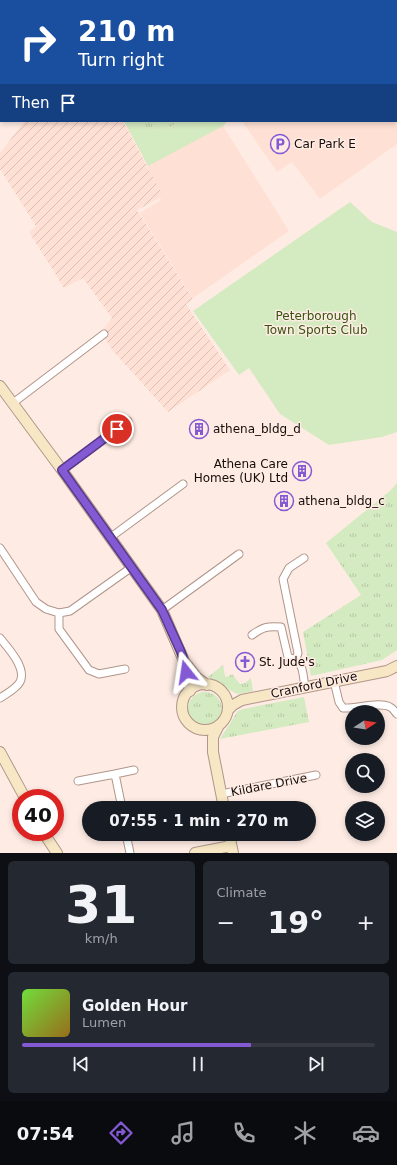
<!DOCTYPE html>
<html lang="en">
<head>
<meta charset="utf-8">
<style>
  :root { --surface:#171b24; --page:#242831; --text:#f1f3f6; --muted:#9ea1a6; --line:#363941; --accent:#845ad4 }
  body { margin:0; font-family:"DejaVu Sans",sans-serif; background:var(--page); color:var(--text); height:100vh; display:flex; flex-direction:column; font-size:15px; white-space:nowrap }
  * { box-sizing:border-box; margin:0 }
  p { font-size:13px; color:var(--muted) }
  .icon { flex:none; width:22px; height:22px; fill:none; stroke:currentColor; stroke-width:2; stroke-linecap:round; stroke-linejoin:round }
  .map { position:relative; height:853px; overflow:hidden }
  .panel { display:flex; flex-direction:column; gap:8px; padding:8px; background:#0d0f14; flex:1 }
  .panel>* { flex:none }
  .top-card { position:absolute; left:0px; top:0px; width:397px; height:122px; box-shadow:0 2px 6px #0003; background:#1a4fa0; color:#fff; overflow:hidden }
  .needle { width:26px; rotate:78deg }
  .fabs { position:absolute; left:345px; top:705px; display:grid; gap:8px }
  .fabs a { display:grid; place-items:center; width:40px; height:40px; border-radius:50%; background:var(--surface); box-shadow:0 2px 6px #0003; font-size:20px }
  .speed { position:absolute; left:12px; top:789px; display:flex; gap:8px; font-size:20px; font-weight:700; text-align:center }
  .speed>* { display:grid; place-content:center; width:52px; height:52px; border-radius:50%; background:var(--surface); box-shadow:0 2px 6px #0003; line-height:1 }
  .speed .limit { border:6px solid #d22; background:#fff; color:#111 }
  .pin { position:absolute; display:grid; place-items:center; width:34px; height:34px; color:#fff; margin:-17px; border:2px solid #fff; border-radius:50%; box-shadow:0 1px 4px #0007 }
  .me { position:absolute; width:44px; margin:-22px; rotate:345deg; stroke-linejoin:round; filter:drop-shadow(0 0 3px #0008) }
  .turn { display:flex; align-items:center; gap:14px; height:84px; padding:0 12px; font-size:18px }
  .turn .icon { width:52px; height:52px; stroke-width:2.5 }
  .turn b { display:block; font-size:28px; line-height:34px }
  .then { display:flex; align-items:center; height:38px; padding:0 12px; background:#0003; gap:8px; font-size:15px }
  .big { font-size:30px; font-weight:700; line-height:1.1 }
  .panel .tile { flex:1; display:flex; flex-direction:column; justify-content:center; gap:6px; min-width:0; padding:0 14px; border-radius:6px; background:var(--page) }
  .panel .dial { align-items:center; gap:0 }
  .dial b { font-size:52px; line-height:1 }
  .song { display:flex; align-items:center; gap:12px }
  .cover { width:48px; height:48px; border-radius:6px; background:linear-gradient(135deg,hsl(100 70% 55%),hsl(40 70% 35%)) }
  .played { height:4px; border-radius:2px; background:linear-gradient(90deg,var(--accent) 65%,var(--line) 65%) }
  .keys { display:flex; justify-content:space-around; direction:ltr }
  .heat { display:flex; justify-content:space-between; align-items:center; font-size:22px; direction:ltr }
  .panel .tiles { flex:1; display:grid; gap:8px; grid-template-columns:1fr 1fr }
  .tile:last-child { grid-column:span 2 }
  .trip { position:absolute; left:82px; top:801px; width:234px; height:40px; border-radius:20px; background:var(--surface); box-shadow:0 2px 6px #0003; font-weight:700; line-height:40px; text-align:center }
  .tabs { display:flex; height:64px; justify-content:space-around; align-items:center; background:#090b0e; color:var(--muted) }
  .tabs .icon { width:28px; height:28px }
  .tabs .on { color:var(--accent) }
  .tabs b { font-size:18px; color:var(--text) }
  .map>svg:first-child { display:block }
  .built { fill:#ffe0d4 }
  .industrial { fill:url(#industrial-furrows) }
  .grass { fill:url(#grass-tufts) }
  .park { fill:#d4eac0 }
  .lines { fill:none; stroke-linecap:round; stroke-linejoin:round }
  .street-casing { stroke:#b1958a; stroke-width:9 }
  .secondary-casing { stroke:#b1958a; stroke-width:12 }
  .street { stroke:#fff; stroke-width:7 }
  .secondary { stroke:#f7e7c5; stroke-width:10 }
  .route-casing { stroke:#563a8a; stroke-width:10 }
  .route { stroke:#845ad4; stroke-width:7 }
  .labels { text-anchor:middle; stroke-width:3; stroke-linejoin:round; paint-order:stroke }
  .poi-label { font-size:12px; fill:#160c08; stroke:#feece4; text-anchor:start }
  .park-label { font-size:12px; fill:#375310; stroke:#feece4 }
  .street-label { font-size:12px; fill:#160c08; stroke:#feece4 }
</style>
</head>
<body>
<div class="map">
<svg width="397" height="853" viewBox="0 0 397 853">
  <defs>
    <pattern id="industrial-furrows" width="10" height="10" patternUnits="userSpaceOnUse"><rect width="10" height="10" fill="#ffe0d4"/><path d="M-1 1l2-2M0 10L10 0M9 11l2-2" fill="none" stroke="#dabfb4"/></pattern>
    <pattern id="grass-tufts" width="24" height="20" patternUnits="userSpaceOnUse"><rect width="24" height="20" fill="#d4eac0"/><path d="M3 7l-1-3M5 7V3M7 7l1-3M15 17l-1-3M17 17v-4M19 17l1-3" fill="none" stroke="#b5c8a4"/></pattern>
  </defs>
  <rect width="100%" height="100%" fill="#feece4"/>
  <!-- built -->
  <path class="built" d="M0,0H397V144L320,199L292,162L277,172L242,121H396V1H1V30L0,29Z
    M124,121H228L223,126L289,231L193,298L140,213L161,200L148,166Z"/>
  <!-- industrial -->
  <path class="industrial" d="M25,121H123L163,196L137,210L193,299L186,304L230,370L168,412L113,351L101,332L112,318L83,278L64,288L29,232L36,226L0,169V153Z"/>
  <!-- grass -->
  <path class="grass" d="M141,121H181C166,129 153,139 141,121Z
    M397,483V650L382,660L311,676L303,632L361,595L326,543L391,490Z
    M223,665L225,676L227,677L232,674L240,684L245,683L251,678L253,691L238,694L235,693L208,677Z
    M188 709a17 17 0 1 1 34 0a17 17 0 1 1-34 0Z
    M304,697L309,722L220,739L238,711L243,709Z"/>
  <!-- park -->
  <path class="park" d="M124,121H141L144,125L152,131H159L167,129L181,121H228L223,126L148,166Z
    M350,202L372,222L397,232V432L382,437L329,445L280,414L249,368L239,375L193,311Z"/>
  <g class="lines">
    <!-- street casing -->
    <g class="street-casing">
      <path id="street" d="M13,403L104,334
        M62,470L128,421
        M111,537L183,484
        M0,548L36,602L46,609L59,613L70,611L132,567
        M162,610L239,554
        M59,613V629L89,670L99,674L125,669
        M252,635C263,627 267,626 281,627L288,657C305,662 302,672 305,687
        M0,638C8,648 27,668 20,682C16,689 6,694 0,698
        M296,659L298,653L283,579L289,568L304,558
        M334,681L339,702L343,708C356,709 380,701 390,707C393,708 395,712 397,714
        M115,774L134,770
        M78,781L115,774L122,808
        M221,794L316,775
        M126,834L130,853"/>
    </g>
    <!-- secondary casing -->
    <g class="secondary-casing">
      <path id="secondary" d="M0,386L62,470L162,610L184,661L190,691
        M186,664L197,678L207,685
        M182 707a23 23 0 1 1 46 0a23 23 0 1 1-46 0Z
        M228,710L233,705L242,700L387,671L397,666
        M219,725L213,737V752L224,808
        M0,752L25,798
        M43,832L57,853
        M229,834L233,853
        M195,853L231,846"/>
    </g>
    <!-- street -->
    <use href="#street" class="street"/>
    <!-- secondary -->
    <use href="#secondary" class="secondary"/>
  </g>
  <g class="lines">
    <!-- route casing -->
    <g class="route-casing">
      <path id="route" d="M117,429L62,470L162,610L181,652L184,661L186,672"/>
    </g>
    <!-- route -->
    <use href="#route" class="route"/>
  </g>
  <!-- icons -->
  <defs>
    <g id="parking-ring" transform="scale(1)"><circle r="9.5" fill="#feece4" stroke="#845ad4" stroke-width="1.5"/><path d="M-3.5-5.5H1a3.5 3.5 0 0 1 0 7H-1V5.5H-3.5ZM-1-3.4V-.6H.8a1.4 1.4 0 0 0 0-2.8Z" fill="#845ad4"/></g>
    <g id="building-ring" transform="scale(1)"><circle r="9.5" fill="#feece4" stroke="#845ad4" stroke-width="1.5"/><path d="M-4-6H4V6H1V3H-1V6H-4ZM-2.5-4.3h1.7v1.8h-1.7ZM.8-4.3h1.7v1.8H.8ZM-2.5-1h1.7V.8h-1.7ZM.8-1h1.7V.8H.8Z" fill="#845ad4"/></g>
    <g id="church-ring" transform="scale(1)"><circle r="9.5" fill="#feece4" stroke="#845ad4" stroke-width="1.5"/><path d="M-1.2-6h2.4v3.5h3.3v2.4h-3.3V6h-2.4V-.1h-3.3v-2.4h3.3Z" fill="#845ad4"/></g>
  </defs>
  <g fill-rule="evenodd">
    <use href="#parking-ring" x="280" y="144"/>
    <use href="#building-ring" x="199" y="429"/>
    <use href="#building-ring" x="302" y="471"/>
    <use href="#building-ring" x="284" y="501"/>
    <use href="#church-ring" x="245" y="662"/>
  </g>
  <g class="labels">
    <!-- poi labels -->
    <g class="poi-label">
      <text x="294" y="148">Car Park E</text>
      <text x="213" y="433">athena_bldg_d</text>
      <text x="288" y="468" text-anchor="end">Athena Care<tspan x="288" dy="14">Homes (UK) Ltd</tspan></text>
      <text x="298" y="505">athena_bldg_c</text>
      <text x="259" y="666">St. Jude's</text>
    </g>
    <!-- park labels -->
    <g class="park-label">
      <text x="316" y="320">Peterborough<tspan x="316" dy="14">Town Sports Club</tspan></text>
    </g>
    <!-- street labels -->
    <g class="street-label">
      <text transform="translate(314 685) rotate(-12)" y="4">Cranford Drive</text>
      <text transform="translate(269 785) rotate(-11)" y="4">Kildare Drive</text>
    </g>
  </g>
</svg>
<div class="fabs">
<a><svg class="needle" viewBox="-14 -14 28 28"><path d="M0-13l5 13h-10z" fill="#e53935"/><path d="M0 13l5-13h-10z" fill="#9ea1a6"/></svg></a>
<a><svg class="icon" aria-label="search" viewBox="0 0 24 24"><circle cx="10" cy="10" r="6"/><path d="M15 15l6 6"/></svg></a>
<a><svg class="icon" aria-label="layers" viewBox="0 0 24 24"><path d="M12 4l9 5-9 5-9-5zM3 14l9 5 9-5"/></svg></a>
</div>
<div class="speed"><div class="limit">40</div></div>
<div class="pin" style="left:117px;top:429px;background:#d93025"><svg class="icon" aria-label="arrive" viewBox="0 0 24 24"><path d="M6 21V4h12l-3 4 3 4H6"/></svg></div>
<svg class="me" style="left:186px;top:672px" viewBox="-20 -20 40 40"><path d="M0-17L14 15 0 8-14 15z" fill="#845ad4" stroke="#fff" stroke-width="4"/></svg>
<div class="trip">07:55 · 1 min · 270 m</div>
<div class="top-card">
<div class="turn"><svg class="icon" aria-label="right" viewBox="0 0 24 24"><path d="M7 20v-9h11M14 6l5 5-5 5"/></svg><div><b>210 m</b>Turn right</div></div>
<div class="then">Then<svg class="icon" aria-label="arrive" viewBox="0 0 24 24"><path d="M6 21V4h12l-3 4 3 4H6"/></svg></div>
</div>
</div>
<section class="panel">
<div class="tiles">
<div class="tile dial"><b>31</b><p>km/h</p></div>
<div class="tile"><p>Climate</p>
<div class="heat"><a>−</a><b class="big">19°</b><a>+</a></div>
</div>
<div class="tile">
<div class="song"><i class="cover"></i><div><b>Golden Hour</b><p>Lumen</p></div></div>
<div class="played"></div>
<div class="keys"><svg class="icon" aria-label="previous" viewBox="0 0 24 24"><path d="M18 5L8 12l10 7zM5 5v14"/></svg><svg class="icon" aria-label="pause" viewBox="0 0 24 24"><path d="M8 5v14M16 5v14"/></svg><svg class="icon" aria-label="next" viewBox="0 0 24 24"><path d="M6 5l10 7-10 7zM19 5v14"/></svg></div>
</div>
</div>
</section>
<nav class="tabs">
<b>07:54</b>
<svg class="icon on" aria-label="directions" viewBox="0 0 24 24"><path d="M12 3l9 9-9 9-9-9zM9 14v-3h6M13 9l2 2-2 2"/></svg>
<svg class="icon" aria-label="music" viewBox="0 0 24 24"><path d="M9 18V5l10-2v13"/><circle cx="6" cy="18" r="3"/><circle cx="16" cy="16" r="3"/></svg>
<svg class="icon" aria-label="phone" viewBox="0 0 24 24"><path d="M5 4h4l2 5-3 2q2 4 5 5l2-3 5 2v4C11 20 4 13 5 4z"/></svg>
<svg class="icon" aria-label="climate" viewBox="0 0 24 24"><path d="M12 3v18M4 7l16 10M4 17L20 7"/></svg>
<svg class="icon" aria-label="car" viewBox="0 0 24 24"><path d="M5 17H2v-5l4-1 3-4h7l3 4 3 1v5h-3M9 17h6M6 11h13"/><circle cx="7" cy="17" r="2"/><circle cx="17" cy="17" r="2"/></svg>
</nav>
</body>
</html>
